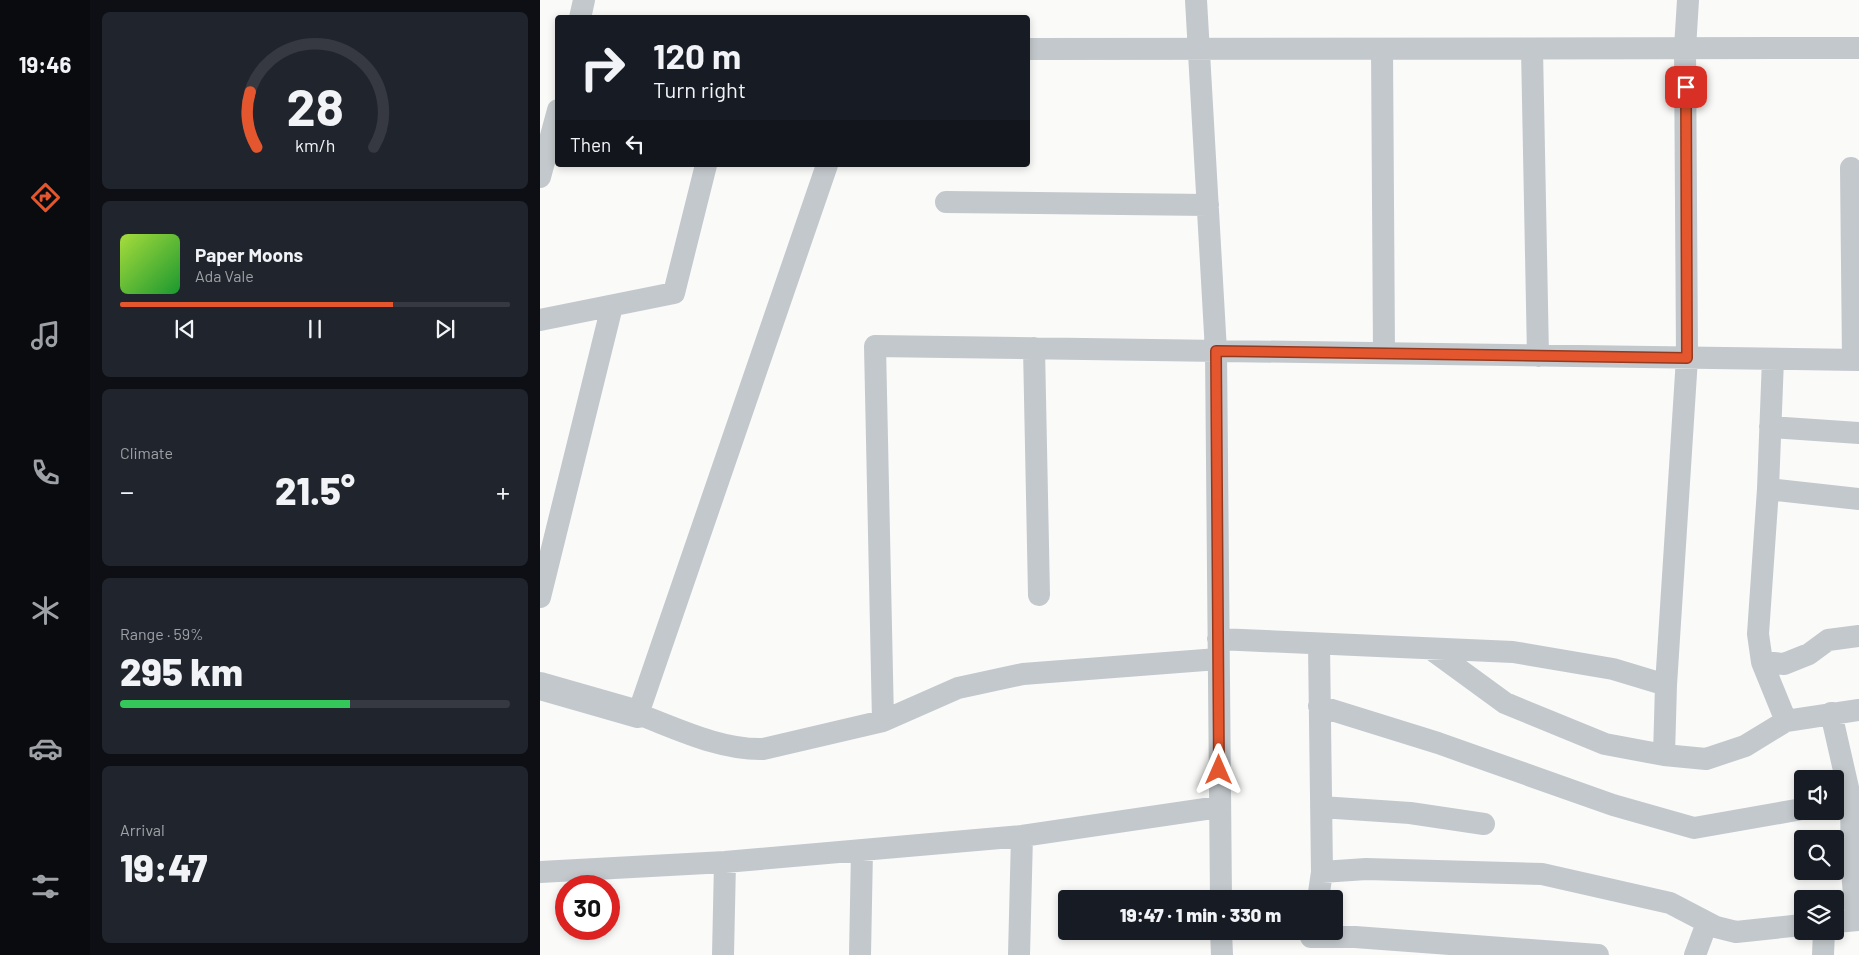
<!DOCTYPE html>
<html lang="en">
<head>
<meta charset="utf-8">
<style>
  :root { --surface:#171b24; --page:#20242c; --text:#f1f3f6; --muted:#9ea1a6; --line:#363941; --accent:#e4572e }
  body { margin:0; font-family:Barlow,sans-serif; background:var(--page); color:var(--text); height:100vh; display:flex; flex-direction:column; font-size:19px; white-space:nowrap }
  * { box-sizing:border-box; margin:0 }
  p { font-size:16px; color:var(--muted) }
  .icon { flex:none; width:28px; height:28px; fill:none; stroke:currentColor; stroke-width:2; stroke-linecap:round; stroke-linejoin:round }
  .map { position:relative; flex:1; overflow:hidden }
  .details { display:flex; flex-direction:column; gap:12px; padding:12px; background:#0d0f14; width:450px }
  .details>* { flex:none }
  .hud { position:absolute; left:15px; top:15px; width:475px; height:152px; border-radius:5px; box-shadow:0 2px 8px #0003; background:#171b24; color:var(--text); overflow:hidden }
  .buttons { position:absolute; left:1254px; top:770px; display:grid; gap:10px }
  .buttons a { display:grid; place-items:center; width:50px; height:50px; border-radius:5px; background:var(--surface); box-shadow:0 2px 8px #0003; font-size:25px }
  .speed { position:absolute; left:15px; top:875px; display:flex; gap:10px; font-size:25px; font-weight:700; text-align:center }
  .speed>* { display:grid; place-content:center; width:65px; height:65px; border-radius:50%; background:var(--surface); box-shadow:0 2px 8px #0003; line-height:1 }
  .speed .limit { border:8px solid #d22; background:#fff; color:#111 }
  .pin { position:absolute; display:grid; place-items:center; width:42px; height:42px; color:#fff; margin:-21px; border-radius:10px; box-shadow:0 2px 8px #0006 }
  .me { position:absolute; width:55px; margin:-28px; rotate:0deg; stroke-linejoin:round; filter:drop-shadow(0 0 4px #0008) }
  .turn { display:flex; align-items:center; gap:18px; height:105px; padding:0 15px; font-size:22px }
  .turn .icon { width:65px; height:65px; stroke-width:2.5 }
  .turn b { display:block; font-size:35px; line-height:42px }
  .then { display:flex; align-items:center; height:48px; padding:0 15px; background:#0003; gap:10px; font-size:19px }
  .big { font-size:38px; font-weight:800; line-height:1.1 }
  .details .widget { flex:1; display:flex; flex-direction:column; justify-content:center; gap:8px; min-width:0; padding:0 18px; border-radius:8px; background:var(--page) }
  .details .dial { align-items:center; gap:0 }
  .dial svg { height:130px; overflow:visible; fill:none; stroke:var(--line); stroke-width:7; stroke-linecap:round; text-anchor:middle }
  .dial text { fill:var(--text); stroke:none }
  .song { display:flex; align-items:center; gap:15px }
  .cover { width:60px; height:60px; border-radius:8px; background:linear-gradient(135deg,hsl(80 70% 55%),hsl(130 70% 35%)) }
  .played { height:5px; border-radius:2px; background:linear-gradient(90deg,var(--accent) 70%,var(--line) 70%) }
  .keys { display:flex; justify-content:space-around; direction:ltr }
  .heat { display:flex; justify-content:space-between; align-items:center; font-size:28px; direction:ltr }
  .charge { height:8px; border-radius:4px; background:linear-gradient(90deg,#34c759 59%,var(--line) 0) }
  .trip { position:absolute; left:518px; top:890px; width:285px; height:50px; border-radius:5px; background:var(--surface); box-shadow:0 2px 8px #0003; font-weight:800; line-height:50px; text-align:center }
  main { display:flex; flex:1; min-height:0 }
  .tab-bar { display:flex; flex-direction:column; width:90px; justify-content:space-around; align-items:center; background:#090b0e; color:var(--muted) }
  .tab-bar .icon { width:35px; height:35px }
  .tab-bar .on { color:var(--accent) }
  .tab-bar b { font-size:22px; color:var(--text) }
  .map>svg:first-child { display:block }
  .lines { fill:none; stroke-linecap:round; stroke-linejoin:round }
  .minor { stroke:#c3c8cc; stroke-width:22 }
  .tertiary { stroke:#c3c8cc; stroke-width:28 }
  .route-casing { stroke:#94391e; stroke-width:12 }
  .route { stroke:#e4572e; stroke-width:9 }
</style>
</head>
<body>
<main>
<nav class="tab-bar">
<b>19:46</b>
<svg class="icon on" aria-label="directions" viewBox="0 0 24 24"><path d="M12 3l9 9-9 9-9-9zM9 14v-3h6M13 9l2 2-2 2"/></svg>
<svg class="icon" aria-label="music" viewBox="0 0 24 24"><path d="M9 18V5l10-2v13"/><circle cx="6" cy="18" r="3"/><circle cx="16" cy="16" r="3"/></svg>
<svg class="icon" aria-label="phone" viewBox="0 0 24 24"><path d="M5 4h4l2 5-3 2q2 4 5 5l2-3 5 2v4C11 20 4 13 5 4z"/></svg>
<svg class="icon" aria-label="climate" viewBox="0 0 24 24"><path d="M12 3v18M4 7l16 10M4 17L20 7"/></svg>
<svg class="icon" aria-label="car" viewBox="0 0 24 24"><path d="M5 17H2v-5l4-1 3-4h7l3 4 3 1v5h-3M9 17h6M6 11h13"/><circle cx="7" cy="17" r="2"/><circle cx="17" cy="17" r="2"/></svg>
<svg class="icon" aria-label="filters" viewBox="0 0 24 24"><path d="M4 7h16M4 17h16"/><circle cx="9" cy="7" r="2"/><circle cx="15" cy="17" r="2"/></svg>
</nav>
<section class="details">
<div class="widget dial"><svg viewBox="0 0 100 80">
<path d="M14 69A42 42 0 1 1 86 69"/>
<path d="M14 69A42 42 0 0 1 10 35" stroke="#e4572e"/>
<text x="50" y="56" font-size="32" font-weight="700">28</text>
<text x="50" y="72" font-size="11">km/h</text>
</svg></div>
<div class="widget">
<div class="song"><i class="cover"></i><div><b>Paper Moons</b><p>Ada Vale</p></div></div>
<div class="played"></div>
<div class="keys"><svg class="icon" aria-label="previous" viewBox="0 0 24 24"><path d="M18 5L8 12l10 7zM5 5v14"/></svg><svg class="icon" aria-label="pause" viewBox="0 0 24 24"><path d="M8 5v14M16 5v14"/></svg><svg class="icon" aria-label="next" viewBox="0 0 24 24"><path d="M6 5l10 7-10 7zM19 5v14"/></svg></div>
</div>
<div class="widget"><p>Climate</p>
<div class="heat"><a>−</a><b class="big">21.5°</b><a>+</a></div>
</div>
<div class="widget"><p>Range · 59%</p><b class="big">295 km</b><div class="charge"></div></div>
<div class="widget"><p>Arrival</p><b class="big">19:47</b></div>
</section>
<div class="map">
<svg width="1319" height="955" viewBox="0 0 1319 955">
  <rect width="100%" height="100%" fill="#fafaf8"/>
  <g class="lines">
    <!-- minor -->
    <path class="minor" d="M656,0L676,351L681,899
      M40,18L44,0
      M488,49L1319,48
      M842,49L844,353
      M992,49L998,356
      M287,165L98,714C138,729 180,750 223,749L343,721L418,688L483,674L678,659
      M1311,168L1313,360
      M0,177L18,110
      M406,202L668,205
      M0,320L134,293L166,165
      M494,348L499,595
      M1233,359L1228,489L1319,499
      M1230,427L1319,433
      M1228,489L1218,634L1222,662L1246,721
      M0,597L72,306
      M678,639L973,652L1073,669L1126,685L1124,755
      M891,649L965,703L1065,744L1124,755L1166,759L1205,746L1246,721L1319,710
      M1222,662L1244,664L1269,654L1288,640L1319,636
      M1126,685L1147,358L1145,48L1148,0
      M779,706L898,743L1073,805L1154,828L1262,809
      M1291,713L1311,801
      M343,721L335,346L1319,360
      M1295,803L1311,801L1312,870L1316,920
      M781,807L870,813L944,824
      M0,872L185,862L482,836L679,807
      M782,872L826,869L1002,874L1130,903L1176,927L1196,932L1262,925
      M778,899L782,872L779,645
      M1295,922L1319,920
      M681,931L682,955
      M771,937H815L1058,955
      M183,955L185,862
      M320,955L322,850
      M479,955L482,836
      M1155,955L1167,923
      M1283,955L1284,931"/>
    <!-- tertiary -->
    <path class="tertiary" d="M0,686L98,714"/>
  </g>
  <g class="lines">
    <!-- route casing -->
    <g class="route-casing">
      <path id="route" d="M679,770L676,351L1147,358L1146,87"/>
    </g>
    <!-- route -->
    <use href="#route" class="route"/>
  </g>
</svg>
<div class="buttons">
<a><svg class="icon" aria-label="sound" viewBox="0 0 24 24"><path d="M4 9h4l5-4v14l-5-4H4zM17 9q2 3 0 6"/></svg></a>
<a><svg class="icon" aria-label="search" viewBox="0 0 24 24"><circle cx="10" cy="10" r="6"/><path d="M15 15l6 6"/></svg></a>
<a><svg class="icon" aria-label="layers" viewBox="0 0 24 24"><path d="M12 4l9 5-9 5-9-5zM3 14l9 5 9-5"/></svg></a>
</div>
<div class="speed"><div class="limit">30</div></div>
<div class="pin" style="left:1146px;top:87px;background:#d93025"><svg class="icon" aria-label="arrive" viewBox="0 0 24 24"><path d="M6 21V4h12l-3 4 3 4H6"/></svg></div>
<svg class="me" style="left:679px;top:770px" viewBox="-20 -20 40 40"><path d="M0-17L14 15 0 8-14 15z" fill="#e4572e" stroke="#fff" stroke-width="4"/></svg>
<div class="trip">19:47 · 1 min · 330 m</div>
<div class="hud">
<div class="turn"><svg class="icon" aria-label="right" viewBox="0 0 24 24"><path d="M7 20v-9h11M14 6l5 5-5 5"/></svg><div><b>120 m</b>Turn right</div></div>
<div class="then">Then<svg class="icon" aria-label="left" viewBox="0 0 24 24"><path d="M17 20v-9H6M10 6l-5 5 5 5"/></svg></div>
</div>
</div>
</main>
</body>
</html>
